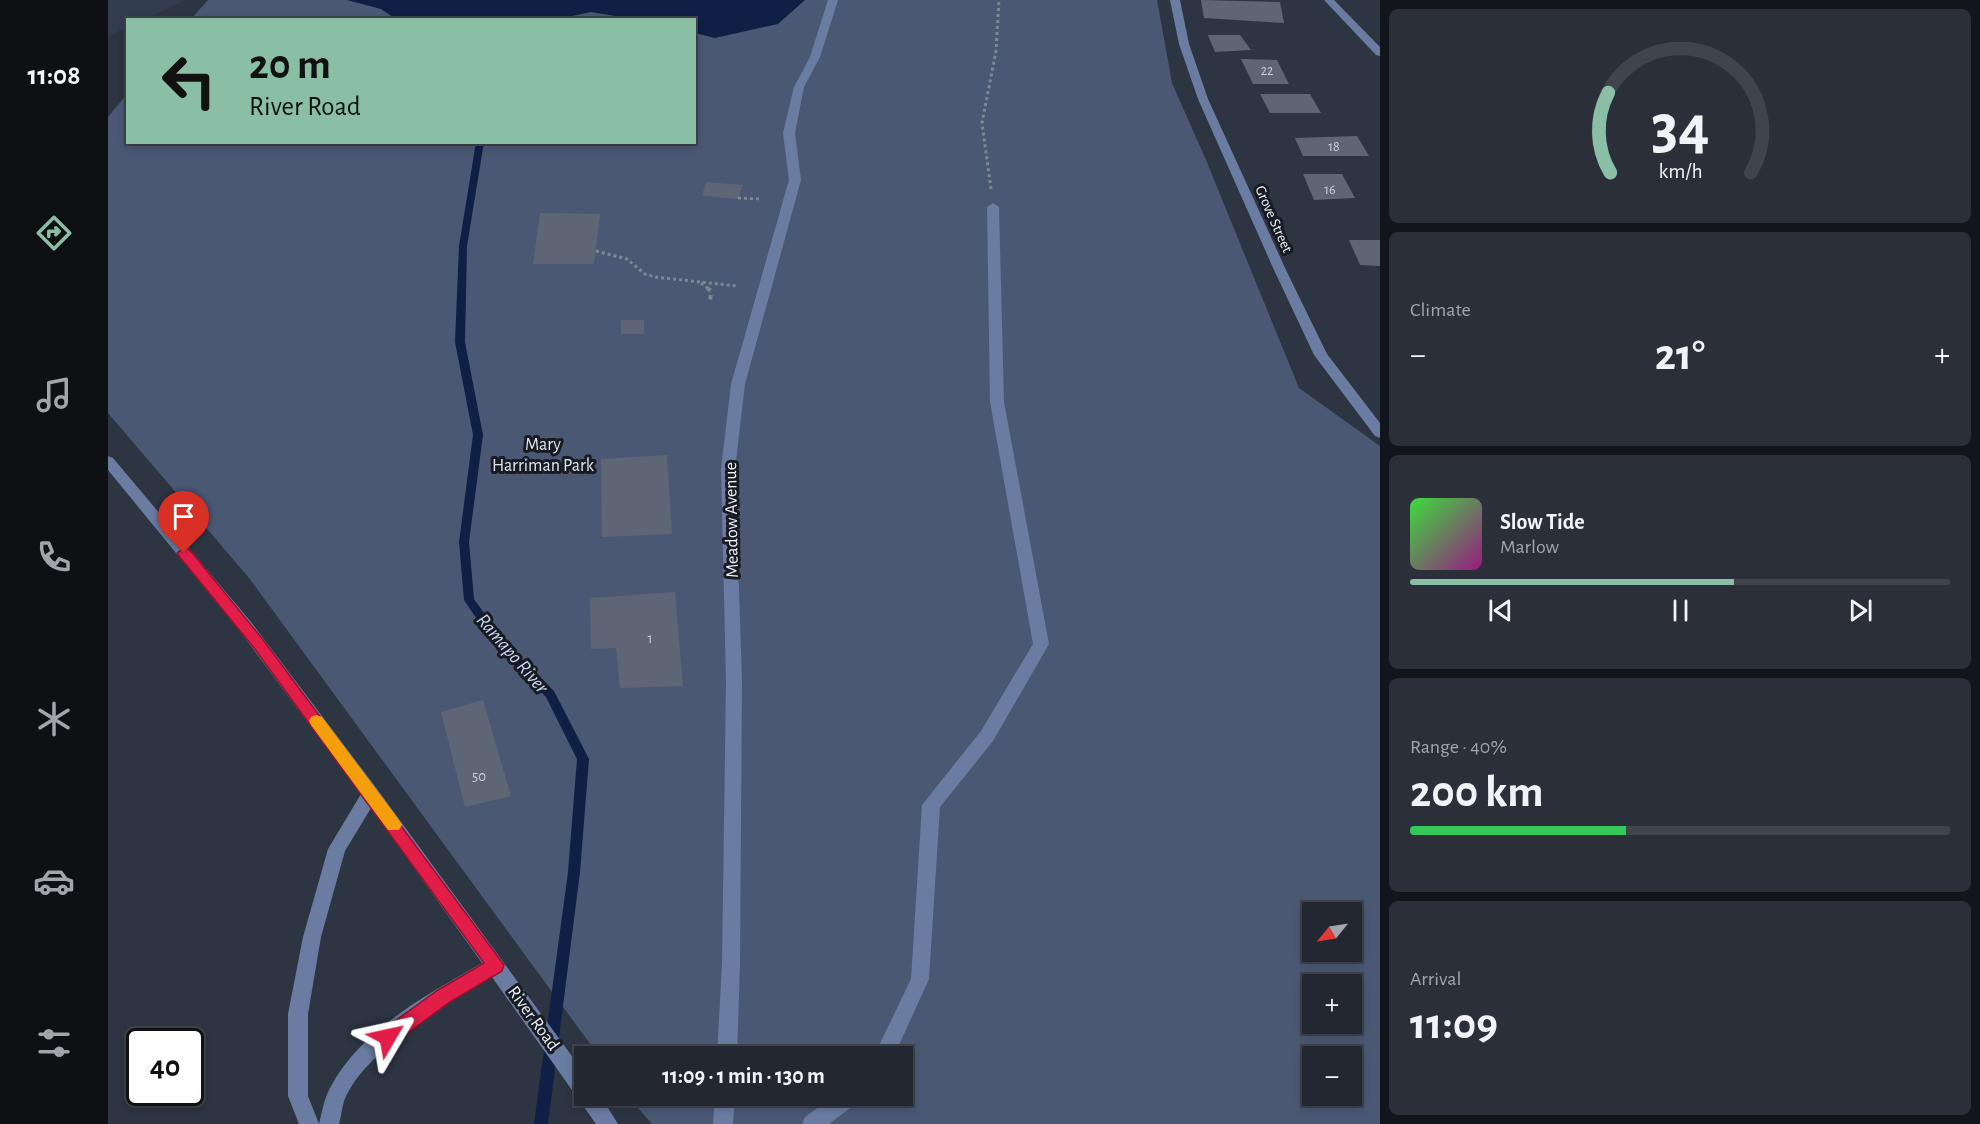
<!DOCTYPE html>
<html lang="en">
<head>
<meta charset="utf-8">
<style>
  :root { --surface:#222732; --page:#2a2f3a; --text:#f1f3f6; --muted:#a2a5ac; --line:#3f444d; --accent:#8abfa5 }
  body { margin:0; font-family:"Alegreya Sans",sans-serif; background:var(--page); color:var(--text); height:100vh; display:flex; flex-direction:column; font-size:22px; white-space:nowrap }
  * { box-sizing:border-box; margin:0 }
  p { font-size:20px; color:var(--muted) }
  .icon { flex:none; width:33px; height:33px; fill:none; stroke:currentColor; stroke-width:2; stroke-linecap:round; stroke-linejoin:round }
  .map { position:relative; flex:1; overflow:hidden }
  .details { display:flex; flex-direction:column; gap:9px; padding:9px; background:#13151c; width:600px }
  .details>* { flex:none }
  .banner { position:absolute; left:18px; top:18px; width:570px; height:126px; border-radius:0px; box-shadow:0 3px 9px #0003,0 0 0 2px var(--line); background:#8abfa5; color:#111; overflow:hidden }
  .needle { width:39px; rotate:240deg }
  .tools { position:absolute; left:1194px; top:902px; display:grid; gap:12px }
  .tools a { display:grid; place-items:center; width:60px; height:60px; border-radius:0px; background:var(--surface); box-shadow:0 3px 9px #0003,0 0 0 2px var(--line); font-size:30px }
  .speed { position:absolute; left:18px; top:1028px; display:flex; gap:12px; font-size:30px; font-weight:700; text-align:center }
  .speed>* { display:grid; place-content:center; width:78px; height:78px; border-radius:50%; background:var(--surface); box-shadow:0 3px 9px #0003,0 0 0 2px var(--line); line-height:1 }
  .speed .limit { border:3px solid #111; border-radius:9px; background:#fff; color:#111 }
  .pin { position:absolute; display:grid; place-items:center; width:51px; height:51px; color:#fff; margin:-62px -26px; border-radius:50% 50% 50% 0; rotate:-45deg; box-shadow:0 0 6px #0007 }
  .pin .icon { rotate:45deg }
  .me { position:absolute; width:66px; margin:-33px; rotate:54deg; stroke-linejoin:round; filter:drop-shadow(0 0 4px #0008) }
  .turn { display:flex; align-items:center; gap:21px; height:126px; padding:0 24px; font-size:27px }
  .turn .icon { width:78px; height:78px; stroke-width:2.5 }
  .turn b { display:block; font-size:42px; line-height:51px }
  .big { font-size:45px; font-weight:600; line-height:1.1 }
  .details .widget { flex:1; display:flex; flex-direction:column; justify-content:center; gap:9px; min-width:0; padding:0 21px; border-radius:9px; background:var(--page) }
  .details .dial { align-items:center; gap:0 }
  .dial svg { height:156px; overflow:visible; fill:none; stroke:var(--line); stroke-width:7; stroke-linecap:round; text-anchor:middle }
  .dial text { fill:var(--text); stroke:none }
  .song { display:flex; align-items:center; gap:18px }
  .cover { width:72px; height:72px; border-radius:9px; background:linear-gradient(135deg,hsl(120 70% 55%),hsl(310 70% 35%)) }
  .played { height:6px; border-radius:3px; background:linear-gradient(90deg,var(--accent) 60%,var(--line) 60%) }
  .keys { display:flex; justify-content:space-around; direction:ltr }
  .heat { display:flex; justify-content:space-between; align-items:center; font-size:33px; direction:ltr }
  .charge { height:9px; border-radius:4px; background:linear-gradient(90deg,#34c759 40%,var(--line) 0) }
  .trip { position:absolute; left:466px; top:1046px; width:339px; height:60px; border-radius:0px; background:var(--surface); box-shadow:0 3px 9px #0003,0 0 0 2px var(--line); font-weight:600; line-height:60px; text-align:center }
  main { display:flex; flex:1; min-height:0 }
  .tab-bar { display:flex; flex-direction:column; width:108px; justify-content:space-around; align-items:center; background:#0e1014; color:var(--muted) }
  .tab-bar .icon { width:42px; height:42px }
  .tab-bar .on { color:var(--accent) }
  .tab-bar b { font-size:27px; color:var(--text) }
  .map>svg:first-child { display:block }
  .built { fill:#333d50 }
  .green { fill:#4b5874; fill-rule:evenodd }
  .water { fill:#0f1f45 }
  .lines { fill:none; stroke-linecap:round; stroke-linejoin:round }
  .stream { fill:#0f1f45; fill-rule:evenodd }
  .building { fill:#5e6676 }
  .path-far1 { stroke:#808692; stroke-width:3; stroke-dasharray:3 3; stroke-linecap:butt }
  .path { stroke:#808692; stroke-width:4; stroke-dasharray:4.5 4.5; stroke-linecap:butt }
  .minor { fill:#6a7ca1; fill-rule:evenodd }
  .route { fill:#e11d48; stroke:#92132f; stroke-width:1.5 }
  .slow { fill:#f59e0b }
  .labels { text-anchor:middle; stroke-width:6; stroke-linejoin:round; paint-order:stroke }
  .far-number-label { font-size:14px; fill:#cad0da }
  .far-street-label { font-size:15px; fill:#eef3fc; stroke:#181b22 }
  .number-label { font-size:15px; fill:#cad0da }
  .park-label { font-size:18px; fill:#dde4f3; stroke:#181b22 }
  .street-label { font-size:18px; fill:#eef3fc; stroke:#181b22 }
  .water-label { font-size:20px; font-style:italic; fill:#c9d7f3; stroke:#181b22 }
</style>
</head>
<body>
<main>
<nav class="tab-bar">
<b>11:08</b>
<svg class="icon on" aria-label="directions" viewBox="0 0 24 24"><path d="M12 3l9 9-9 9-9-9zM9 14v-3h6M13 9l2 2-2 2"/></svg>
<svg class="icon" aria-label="music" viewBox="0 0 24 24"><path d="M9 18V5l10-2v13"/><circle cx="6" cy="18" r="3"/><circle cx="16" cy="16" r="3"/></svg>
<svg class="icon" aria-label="phone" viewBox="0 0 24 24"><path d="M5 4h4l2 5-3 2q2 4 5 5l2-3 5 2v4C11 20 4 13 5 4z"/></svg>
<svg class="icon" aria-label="climate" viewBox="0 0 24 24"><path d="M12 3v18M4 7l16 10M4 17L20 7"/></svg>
<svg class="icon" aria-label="car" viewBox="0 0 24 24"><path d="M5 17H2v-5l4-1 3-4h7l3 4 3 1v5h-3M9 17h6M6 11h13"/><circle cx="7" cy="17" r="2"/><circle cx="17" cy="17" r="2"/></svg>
<svg class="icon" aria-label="filters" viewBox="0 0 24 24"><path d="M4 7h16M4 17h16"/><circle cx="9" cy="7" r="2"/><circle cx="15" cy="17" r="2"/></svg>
</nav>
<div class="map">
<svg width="1272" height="1124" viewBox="0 0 1272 1124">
  <rect width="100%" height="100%" fill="#2d3442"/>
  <!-- built -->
  <path class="built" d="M0,0H78L37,19L20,20L19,27L0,37Z"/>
  <!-- green -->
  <path class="green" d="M100,0H1049L1064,83L1098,160L1191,388L1272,446V1124H544L519,1095H795V1056H491L141,578L0,413V117L19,94L20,142H586V20L83,19ZM1204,912H1244V951H1204ZM1204,984H1244V1023H1204ZM1204,1056H1244V1095H1204Z"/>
  <!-- water -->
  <path class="water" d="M239,0H697L670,24L607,38L587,33L586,20L525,19L483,12L445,20L288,19L273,9Z"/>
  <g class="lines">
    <!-- stream -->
    <path class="stream" d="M368,142H376L359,246L357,342L375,435L361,542L366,599L395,640L446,691L481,759L472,872L440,1124H426L460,872L469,759L438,697L387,646L356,600L351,542L365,435L347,342L351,246Z"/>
  </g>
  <!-- building -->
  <path class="building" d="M1093,0L1172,2L1176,23L1096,18Z
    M1100,35H1132L1143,50L1107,52Z
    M1133,59L1169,60L1181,84H1145Z
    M1152,94H1202L1213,113H1162Z
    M1249,136L1261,156H1195L1187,138Z
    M1195,174H1234L1247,198L1206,200Z
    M598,182L635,185L630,199L594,196Z
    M432,213L492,214L486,264H425Z
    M1241,240H1272V266L1252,265Z
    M513,320H536V334H513Z
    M559,455L564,534L494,537L493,459Z
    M567,592L575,686L512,688L508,648L483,649L482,598Z
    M375,700L403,796L357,807L333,712Z"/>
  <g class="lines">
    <!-- path-far1 -->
    <path class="path-far1" d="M883,189L874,123L888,51L891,0
      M630,198L654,199
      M488,251L519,259L537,274L547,277L629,286
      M593,283L601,289"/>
    <!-- path -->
    <path class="path" d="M599,288L603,291L602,304"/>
    <!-- minor -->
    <path class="minor" d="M720,0H730L712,57L696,87L687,133L693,180L637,384L627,469L634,681L632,964L629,1056H609L614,964L618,681L613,469L623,384L681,180L675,133L686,87L702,57Z
      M1062,0H1072L1081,44L1100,99L1178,270L1219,354L1272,423V438L1267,436L1206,355L1166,270L1090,99L1071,44Z
      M1216,0H1226L1272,47V56L1268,55Z
      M885,203L891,207L896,402L941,644L885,741L832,807L821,979L786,1056H766L803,979L814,805L873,731L925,644L882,402L879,207Z
      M0,456L5,458L143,622L269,789L477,1074V1095H492L510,1124H488L384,977C338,1005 257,1049 236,1101C234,1108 233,1117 231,1124H191L180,1096V1014L195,937L220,849L253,794L131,630L0,470ZM263,808L374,963C319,995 253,1029 222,1088C216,1099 214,1112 211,1124L200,1096V1014L213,937L237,851Z
      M607,1095H627L625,1124H605Z
      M727,1095H753L750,1102L721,1124H694L697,1117Z"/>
  </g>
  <!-- route -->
  <path class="route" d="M76,548L81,549L156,641L396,965L394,971L342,1002L286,1043L280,1045L273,1043L271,1037L273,1031L330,990L376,963L146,648L71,556L69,553Z"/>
  <!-- slow -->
  <path class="slow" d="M208,715L214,717L291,820L294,825L291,830H280L203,725L201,721L203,717Z"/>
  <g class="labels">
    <!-- far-number labels -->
    <g class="far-number-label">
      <text x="1159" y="75">22</text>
      <text x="1226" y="151">18</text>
      <text x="1222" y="194">16</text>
    </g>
    <!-- far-street labels -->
    <g class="far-street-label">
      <text transform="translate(1166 219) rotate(66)" y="5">Grove Street</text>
    </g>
    <!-- number labels -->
    <g class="number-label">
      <text x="542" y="643">1</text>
      <text x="371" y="781">50</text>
    </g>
    <!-- park labels -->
    <g class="park-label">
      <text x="435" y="450">Mary<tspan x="435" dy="21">Harriman Park</tspan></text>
    </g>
    <!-- street labels -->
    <g class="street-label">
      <text transform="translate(623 520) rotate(-91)" y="6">Meadow Avenue</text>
      <text transform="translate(426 1018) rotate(54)" y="6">River Road</text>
    </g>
    <!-- water labels -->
    <g class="water-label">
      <text transform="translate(405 653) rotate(49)" y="7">Ramapo River</text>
    </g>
  </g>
</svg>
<div class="tools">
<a><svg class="needle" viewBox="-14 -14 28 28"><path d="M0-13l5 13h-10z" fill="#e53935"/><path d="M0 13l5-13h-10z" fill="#a2a5ac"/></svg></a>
<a>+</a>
<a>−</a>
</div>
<div class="speed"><div class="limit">40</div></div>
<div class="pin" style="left:76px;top:553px;background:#d93025"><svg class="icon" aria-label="arrive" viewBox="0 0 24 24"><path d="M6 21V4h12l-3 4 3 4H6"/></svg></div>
<svg class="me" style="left:280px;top:1037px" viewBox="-20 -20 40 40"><path d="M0-17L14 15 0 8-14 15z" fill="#e11d48" stroke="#fff" stroke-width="4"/></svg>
<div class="trip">11:09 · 1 min · 130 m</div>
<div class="banner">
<div class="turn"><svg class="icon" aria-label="left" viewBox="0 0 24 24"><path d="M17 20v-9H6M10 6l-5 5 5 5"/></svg><div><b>20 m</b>River Road</div></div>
</div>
</div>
<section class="details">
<div class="widget dial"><svg viewBox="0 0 100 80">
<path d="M14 69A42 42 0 1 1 86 69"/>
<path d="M14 69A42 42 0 0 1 13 28" stroke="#8abfa5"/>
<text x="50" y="56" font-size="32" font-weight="700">34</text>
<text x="50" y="72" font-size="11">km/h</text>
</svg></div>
<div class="widget"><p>Climate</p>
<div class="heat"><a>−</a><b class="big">21°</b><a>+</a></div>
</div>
<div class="widget">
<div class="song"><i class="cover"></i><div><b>Slow Tide</b><p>Marlow</p></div></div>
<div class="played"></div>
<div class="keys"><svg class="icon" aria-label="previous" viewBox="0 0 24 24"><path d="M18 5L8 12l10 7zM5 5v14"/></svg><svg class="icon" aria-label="pause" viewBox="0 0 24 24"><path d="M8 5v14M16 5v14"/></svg><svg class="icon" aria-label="next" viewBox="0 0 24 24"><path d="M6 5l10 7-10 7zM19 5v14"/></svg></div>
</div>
<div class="widget"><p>Range · 40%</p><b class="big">200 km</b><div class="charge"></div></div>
<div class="widget"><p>Arrival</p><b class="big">11:09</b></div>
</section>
</main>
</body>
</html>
